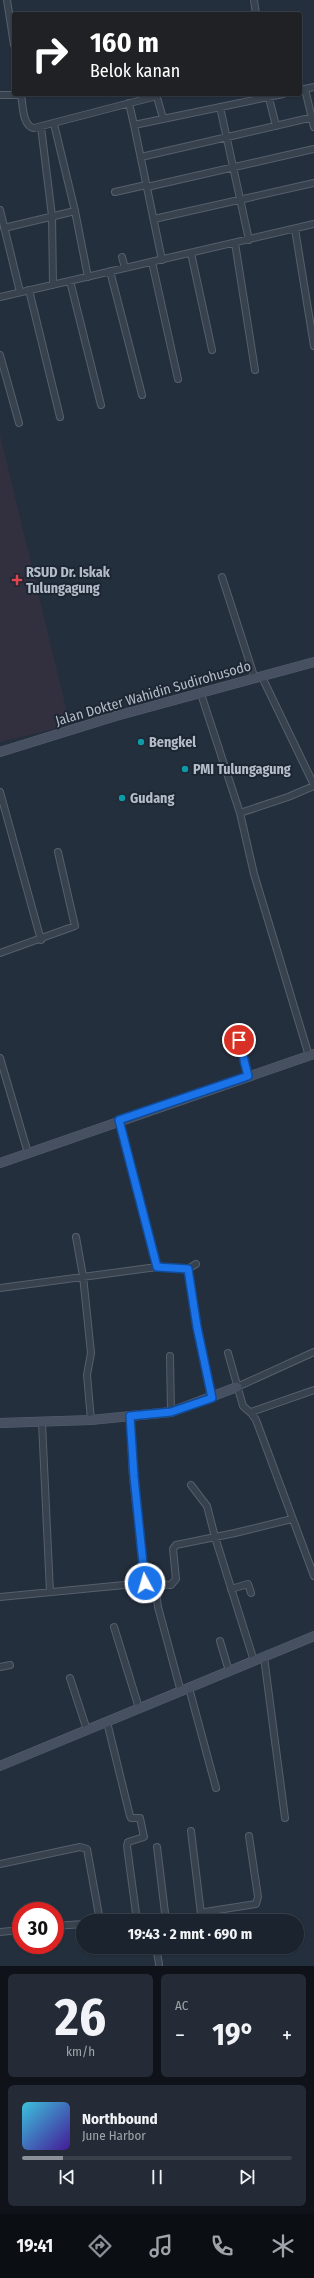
<!DOCTYPE html>
<html lang="id">
<head>
<meta charset="utf-8">
<style>
  :root { --surface:#1b232e; --page:#242b36; --text:#f1f3f6; --muted:#a0a4aa; --line:#39404a; --accent:#8c9099 }
  body { margin:0; font-family:"Fira Sans Condensed",sans-serif; background:var(--page); color:var(--text); height:100vh; display:flex; flex-direction:column; font-size:15px; white-space:nowrap }
  * { box-sizing:border-box; margin:0 }
  p { font-size:13px; color:var(--muted) }
  .icon { flex:none; width:22px; height:22px; fill:none; stroke:currentColor; stroke-width:2; stroke-linecap:round; stroke-linejoin:round }
  .map { position:relative; height:1966px; overflow:hidden }
  .sheet { display:flex; flex-direction:column; gap:8px; padding:8px; background:#0f1319; flex:1 }
  .sheet>* { flex:none }
  .banner { position:absolute; left:12px; top:12px; width:290px; height:84px; border-radius:4px; box-shadow:0 1px 3px #0004,0 0 0 1px var(--line); background:#202124; color:#fff; overflow:hidden }
  .speed { position:absolute; left:12px; top:1902px; display:flex; gap:8px; font-size:20px; font-weight:700; text-align:center }
  .speed>* { display:grid; place-content:center; width:52px; height:52px; border-radius:50%; background:var(--surface); box-shadow:0 1px 3px #0004,0 0 0 1px var(--line); line-height:1 }
  .speed .limit { border:6px solid #d22; background:#fff; color:#111 }
  .pin { position:absolute; display:grid; place-items:center; width:34px; height:34px; color:#fff; margin:-17px; border:2px solid #fff; border-radius:50%; box-shadow:0 1px 4px #0007 }
  .me { position:absolute; width:44px; margin:-22px; rotate:354deg; stroke-linejoin:round; filter:drop-shadow(0 0 3px #0008) }
  .turn { display:flex; align-items:center; gap:14px; height:84px; padding:0 12px; font-size:18px }
  .turn .icon { width:52px; height:52px; stroke-width:2.5 }
  .turn b { display:block; font-size:28px; line-height:34px }
  .big { font-size:30px; font-weight:700; line-height:1.1 }
  .sheet .card { flex:1; display:flex; flex-direction:column; justify-content:center; gap:6px; min-width:0; padding:0 14px; border-radius:6px; background:var(--page) }
  .sheet .dial { align-items:center; gap:0 }
  .dial b { font-size:52px; line-height:1 }
  .song { display:flex; align-items:center; gap:12px }
  .cover { width:48px; height:48px; border-radius:6px; background:linear-gradient(135deg,hsl(190 70% 55%),hsl(260 70% 35%)) }
  .played { height:4px; border-radius:2px; background:linear-gradient(90deg,var(--accent) 15%,var(--line) 15%) }
  .keys { display:flex; justify-content:space-around; direction:ltr }
  .heat { display:flex; justify-content:space-between; align-items:center; font-size:22px; direction:ltr }
  .sheet .tiles { flex:1; display:grid; gap:8px; grid-template-columns:1fr 1fr }
  .card:last-child { grid-column:span 2 }
  .trip { position:absolute; left:76px; top:1914px; width:228px; height:40px; border-radius:20px; background:var(--surface); box-shadow:0 1px 3px #0004,0 0 0 1px var(--line); font-weight:700; line-height:40px; text-align:center }
  .dock { display:flex; height:64px; justify-content:space-around; align-items:center; background:#0b0e12; color:var(--muted) }
  .dock .icon { width:28px; height:28px }
  .dock .on { color:var(--accent) }
  .dock b { font-size:18px; color:var(--text) }
  .map>svg:first-child { display:block }
  .medical { fill:#32303f }
  .lines { fill:none; stroke-linecap:round; stroke-linejoin:round }
  .street-casing { stroke:#565f6c; stroke-width:8 }
  .secondary-casing { stroke:#565f6c; stroke-width:10 }
  .street { stroke:#38414e; stroke-width:6 }
  .secondary { stroke:#465061; stroke-width:9 }
  .route-casing { stroke:#114b97; stroke-width:10 }
  .route { stroke:#1a73e8; stroke-width:7 }
  .health-dot { fill:#e0444e; stroke:#1d2633; stroke-width:1.5 }
  .culture-dot { fill:#0f9aa8; stroke:#1d2633; stroke-width:1.5 }
  .labels { text-anchor:middle; stroke-width:4; stroke-linejoin:round; paint-order:stroke }
  .poi-label { font-size:14px; font-weight:bold; fill:#b4bcc9; stroke:#1d2633; text-anchor:start }
  .street-label { font-size:14px; fill:#b4bcc9; stroke:#1d2633 }
</style>
</head>
<body>
<div class="map">
<svg width="314" height="1966" viewBox="0 0 314 1966">
  <rect width="100%" height="100%" fill="#242f3e"/>
  <!-- medical -->
  <path class="medical" d="M0,435L70,725L0,742Z"/>
  <g class="lines">
    <!-- street casing -->
    <g class="street-casing">
      <path id="street" d="M7,0L14,45
        M254,0L256,14
        M305,89L314,127
        M300,90L314,87
        M21,94C23,104 22,126 34,128L157,96
        M156,94L163,118
        M268,94L276,126
        M0,95H21
        M129,103L134,125
        M220,107L249,240
        M54,124L75,211L88,277
        M41,127L52,216L53,285
        M141,157L314,117
        M147,187L314,149
        M115,192L146,185
        M0,210L20,292
        M154,219L314,183
        M4,228L75,211
        M295,229L314,346
        M235,243L255,370
        M191,253L212,350
        M122,257L125,268
        M162,260L134,125L283,94
        M152,262L178,379
        M110,271L142,395
        M70,281L101,405
        M29,290L60,417
        M0,297L314,224
        M0,355L19,423
        M222,577L255,679
        M262,677L314,785
        M201,694L240,813L254,874L309,1056
        M0,792L41,940
        M240,813L288,797L314,786
        M0,953L75,926L58,852
        M236,1028L248,1076
        M0,1058L28,1153
        M119,1120L157,1267
        M76,1237L83,1276L91,1353L87,1375L91,1420
        M188,1269L197,1327L212,1398
        M0,1288L157,1267L188,1269L196,1264
        M228,1353L243,1406L252,1414L256,1420L314,1576
        M170,1356L171,1412
        M237,1387L314,1352
        M251,1412L314,1390
        M130,1416L133,1477L145,1583
        M42,1423L50,1592
        M191,1485L207,1506L215,1537L254,1661
        M155,1584L158,1607L181,1692
        M231,1589L248,1584L251,1593
        M0,1597L145,1583L171,1585L176,1579L173,1549L176,1545L235,1533L292,1519
        M114,1627L139,1708
        M220,1641L229,1671
        M264,1657L285,1818
        M0,1667L10,1665
        M70,1678L87,1730
        M189,1688L216,1788
        M107,1722L130,1816L131,1818H140L144,1837L128,1842L127,1846L137,1921
        M191,1831L201,1914
        M157,1847L166,1921
        M0,1864L80,1847L87,1849L100,1921
        M190,1921L205,1912L256,1904L258,1897L249,1836
        M55,1926L83,1924
        M0,1932L21,1930
        M156,1947L159,1964"/>
    </g>
    <!-- secondary casing -->
    <g class="secondary-casing">
      <path id="secondary" d="M0,752L116,716L314,662
        M0,1163L314,1054
        M0,1423L91,1420L171,1412L237,1387
        M0,1766L314,1636"/>
    </g>
    <!-- street -->
    <use href="#street" class="street"/>
    <!-- secondary -->
    <use href="#secondary" class="secondary"/>
  </g>
  <g class="lines">
    <!-- route casing -->
    <g class="route-casing">
      <path id="route" d="M145,1583L134,1477L130,1416L171,1412L212,1398L197,1327L188,1269L157,1267L119,1120L248,1076L239,1040"/>
    </g>
    <!-- route -->
    <use href="#route" class="route"/>
  </g>
  <!-- markers -->
  <path class="health-dot" d="M15 574h4v4h4v4h-4v4h-4v-4h-4v-4h4z"/>
  <g class="culture-dot">
    <circle cx="141" cy="742" r="4"/>
    <circle cx="185" cy="769" r="4"/>
    <circle cx="122" cy="798" r="4"/>
  </g>
  <g class="labels">
    <!-- poi labels -->
    <g class="poi-label">
      <text x="26" y="577">RSUD Dr. Iskak<tspan x="26" dy="16">Tulungagung</tspan></text>
      <text x="149" y="747">Bengkel</text>
      <text x="193" y="774">PMI Tulungagung</text>
      <text x="130" y="803">Gudang</text>
    </g>
    <!-- street labels -->
    <g class="street-label">
      <text transform="translate(153 693) rotate(-16)" y="5">Jalan Dokter Wahidin Sudirohusodo</text>
    </g>
  </g>
</svg>
<div class="speed"><div class="limit">30</div></div>
<div class="pin" style="left:239px;top:1040px;background:#d93025"><svg class="icon" aria-label="arrive" viewBox="0 0 24 24"><path d="M6 21V4h12l-3 4 3 4H6"/></svg></div>
<svg class="me" style="left:145px;top:1583px" viewBox="-20 -20 40 40"><circle r="17" fill="#1a73e8" stroke="#fff" stroke-width="3"/><path d="M0-11L8 9 0 5-8 9z" fill="#fff"/></svg>
<div class="trip">19:43 · 2 mnt · 690 m</div>
<div class="banner">
<div class="turn"><svg class="icon" aria-label="right" viewBox="0 0 24 24"><path d="M7 20v-9h11M14 6l5 5-5 5"/></svg><div><b>160 m</b>Belok kanan</div></div>
</div>
</div>
<section class="sheet">
<div class="tiles">
<div class="card dial"><b>26</b><p>km/h</p></div>
<div class="card"><p>AC</p>
<div class="heat"><a>−</a><b class="big">19°</b><a>+</a></div>
</div>
<div class="card">
<div class="song"><i class="cover"></i><div><b>Northbound</b><p>June Harbor</p></div></div>
<div class="played"></div>
<div class="keys"><svg class="icon" aria-label="previous" viewBox="0 0 24 24"><path d="M18 5L8 12l10 7zM5 5v14"/></svg><svg class="icon" aria-label="pause" viewBox="0 0 24 24"><path d="M8 5v14M16 5v14"/></svg><svg class="icon" aria-label="next" viewBox="0 0 24 24"><path d="M6 5l10 7-10 7zM19 5v14"/></svg></div>
</div>
</div>
</section>
<nav class="dock">
<b>19:41</b>
<svg class="icon on" aria-label="directions" viewBox="0 0 24 24"><path d="M12 3l9 9-9 9-9-9zM9 14v-3h6M13 9l2 2-2 2"/></svg>
<svg class="icon" aria-label="music" viewBox="0 0 24 24"><path d="M9 18V5l10-2v13"/><circle cx="6" cy="18" r="3"/><circle cx="16" cy="16" r="3"/></svg>
<svg class="icon" aria-label="phone" viewBox="0 0 24 24"><path d="M5 4h4l2 5-3 2q2 4 5 5l2-3 5 2v4C11 20 4 13 5 4z"/></svg>
<svg class="icon" aria-label="climate" viewBox="0 0 24 24"><path d="M12 3v18M4 7l16 10M4 17L20 7"/></svg>
</nav>
</body>
</html>
